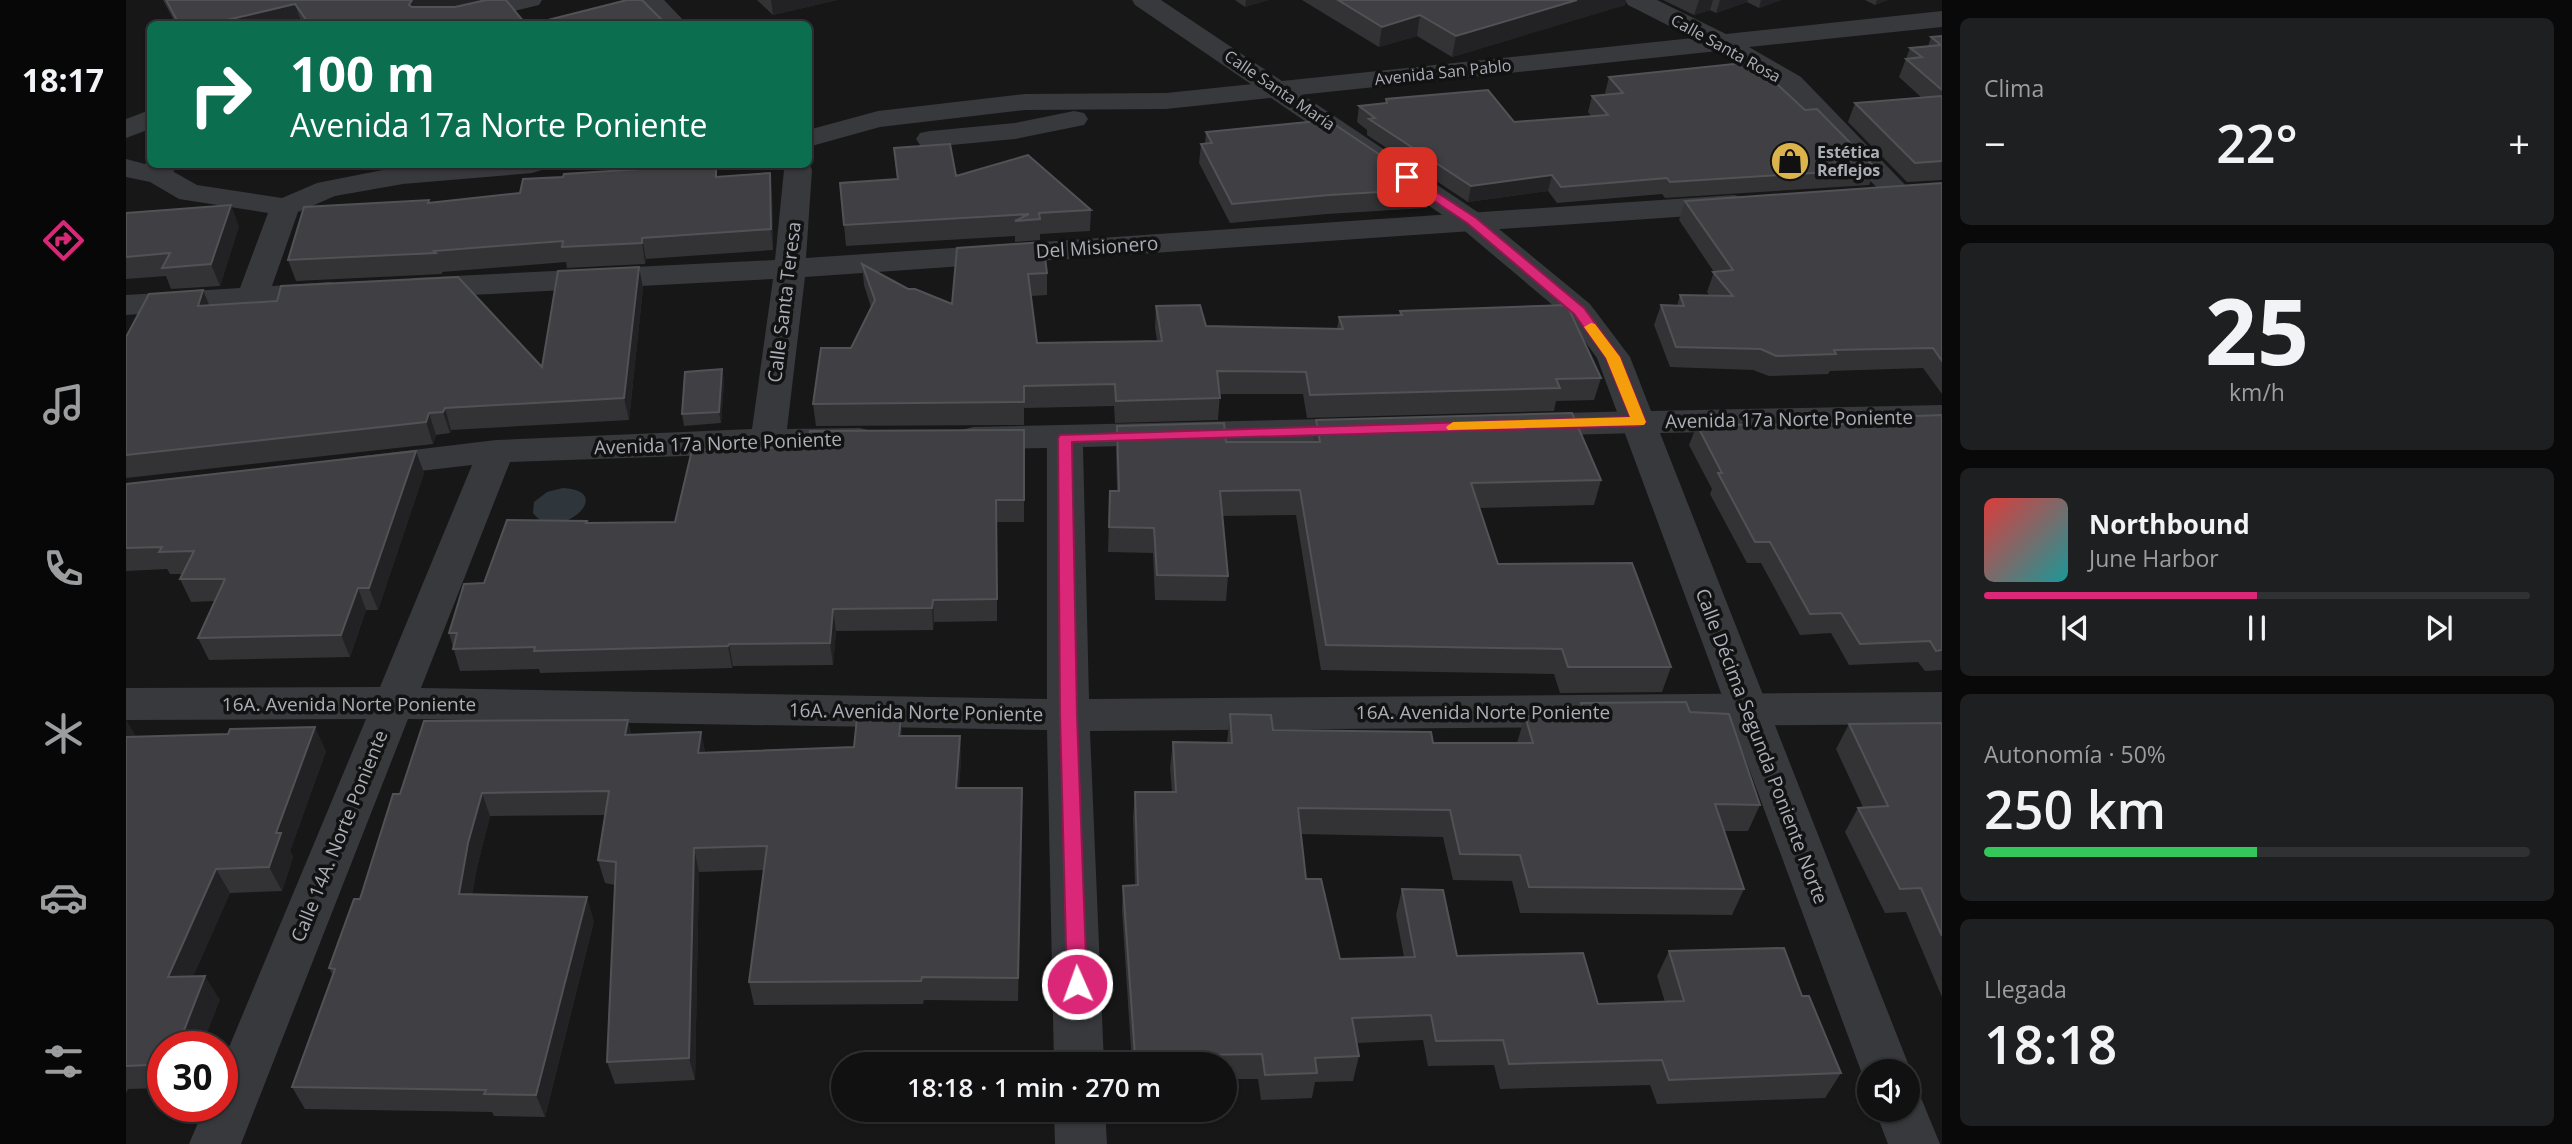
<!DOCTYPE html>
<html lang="es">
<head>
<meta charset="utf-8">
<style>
  :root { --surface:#111112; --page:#1e1f20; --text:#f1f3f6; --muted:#9c9d9f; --line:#303132; --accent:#db2777 }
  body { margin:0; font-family:"Open Sans",sans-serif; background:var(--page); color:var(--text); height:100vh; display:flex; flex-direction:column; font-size:26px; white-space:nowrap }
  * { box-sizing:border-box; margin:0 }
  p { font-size:23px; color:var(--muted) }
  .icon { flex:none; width:38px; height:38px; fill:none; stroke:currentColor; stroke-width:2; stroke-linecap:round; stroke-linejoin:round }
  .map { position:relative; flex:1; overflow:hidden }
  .details { display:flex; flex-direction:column; gap:18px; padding:18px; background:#09090a; width:630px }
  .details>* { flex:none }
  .guide { position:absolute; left:21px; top:21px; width:665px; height:147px; border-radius:10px; box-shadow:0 2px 5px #0004,0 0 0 2px var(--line); background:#0b6e4f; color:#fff; overflow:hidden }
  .tools { position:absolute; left:1731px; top:1059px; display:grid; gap:14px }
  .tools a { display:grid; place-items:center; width:63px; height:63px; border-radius:50%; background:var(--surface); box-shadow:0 2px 5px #0004,0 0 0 2px var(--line); font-size:35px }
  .speed { position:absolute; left:21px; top:1031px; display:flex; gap:14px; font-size:35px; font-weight:700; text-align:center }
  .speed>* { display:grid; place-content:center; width:91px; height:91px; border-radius:50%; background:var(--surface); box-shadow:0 2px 5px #0004,0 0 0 2px var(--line); line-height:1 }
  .speed .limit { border:10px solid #d22; background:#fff; color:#111 }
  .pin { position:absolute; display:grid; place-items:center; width:60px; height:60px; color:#fff; margin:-30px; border-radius:14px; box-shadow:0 4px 10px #0006 }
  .me { position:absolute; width:77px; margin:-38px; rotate:358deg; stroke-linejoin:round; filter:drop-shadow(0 0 5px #0008) }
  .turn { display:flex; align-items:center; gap:24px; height:147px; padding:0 28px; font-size:32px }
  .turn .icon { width:91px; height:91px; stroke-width:2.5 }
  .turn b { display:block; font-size:49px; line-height:60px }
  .big { font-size:52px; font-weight:600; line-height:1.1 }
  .details .card { flex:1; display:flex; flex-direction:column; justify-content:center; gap:10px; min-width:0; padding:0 24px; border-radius:10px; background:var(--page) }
  .details .dial { align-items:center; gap:0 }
  .dial b { font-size:91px; line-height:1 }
  .song { display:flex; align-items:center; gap:21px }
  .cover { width:84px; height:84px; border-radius:10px; background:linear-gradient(135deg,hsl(0 70% 55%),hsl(180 70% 35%)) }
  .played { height:7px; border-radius:4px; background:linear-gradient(90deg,var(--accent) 50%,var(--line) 50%) }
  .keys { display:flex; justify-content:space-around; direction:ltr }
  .heat { display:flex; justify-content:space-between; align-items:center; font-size:38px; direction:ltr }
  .charge { height:10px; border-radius:5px; background:linear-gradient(90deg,#34c759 50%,var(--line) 0) }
  .trip { position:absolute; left:705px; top:1052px; width:406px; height:70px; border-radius:35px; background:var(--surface); box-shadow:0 2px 5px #0004,0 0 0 2px var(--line); font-weight:600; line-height:70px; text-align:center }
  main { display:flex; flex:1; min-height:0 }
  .dock { display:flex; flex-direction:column; width:126px; justify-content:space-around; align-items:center; background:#070707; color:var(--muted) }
  .dock .icon { width:49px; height:49px }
  .dock .current { color:var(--accent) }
  .dock b { font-size:32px; color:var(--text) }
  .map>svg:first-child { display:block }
  .water { fill:#2e353b }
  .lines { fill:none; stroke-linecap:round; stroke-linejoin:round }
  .minor { fill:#38393d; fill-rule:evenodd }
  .tertiary { fill:#38393d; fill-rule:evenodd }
  .wall { fill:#333336 }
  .shaded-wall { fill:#222224 }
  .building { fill:#404044; stroke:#515256; stroke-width:2 }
  .route { fill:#db2777; stroke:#8e194d; stroke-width:2 }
  .slow { fill:#f59e0b }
  .labels { text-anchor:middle; stroke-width:7; stroke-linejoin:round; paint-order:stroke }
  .far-street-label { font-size:16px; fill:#abaeb7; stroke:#121213 }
  .far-poi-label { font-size:16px; font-weight:bold; fill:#abaeb7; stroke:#121213; text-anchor:start }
  .street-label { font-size:19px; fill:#abaeb7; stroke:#121213 }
</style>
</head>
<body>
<main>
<nav class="dock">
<b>18:17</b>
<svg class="icon current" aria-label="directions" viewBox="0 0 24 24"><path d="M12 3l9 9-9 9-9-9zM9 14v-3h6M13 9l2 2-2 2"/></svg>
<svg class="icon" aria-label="music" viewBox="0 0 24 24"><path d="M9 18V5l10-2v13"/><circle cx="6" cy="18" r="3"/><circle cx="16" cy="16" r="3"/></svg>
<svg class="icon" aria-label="phone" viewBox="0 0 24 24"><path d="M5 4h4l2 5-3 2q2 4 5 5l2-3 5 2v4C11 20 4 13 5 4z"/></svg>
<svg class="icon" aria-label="climate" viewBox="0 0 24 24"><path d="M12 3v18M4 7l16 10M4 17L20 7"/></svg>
<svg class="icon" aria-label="car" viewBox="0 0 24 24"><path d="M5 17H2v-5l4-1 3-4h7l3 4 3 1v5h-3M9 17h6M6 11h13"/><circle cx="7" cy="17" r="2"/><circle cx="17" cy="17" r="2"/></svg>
<svg class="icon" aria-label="filters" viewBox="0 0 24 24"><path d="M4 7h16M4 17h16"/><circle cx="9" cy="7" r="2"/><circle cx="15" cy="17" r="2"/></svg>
</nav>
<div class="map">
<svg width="1816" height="1144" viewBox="0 0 1816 1144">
  <rect width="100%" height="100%" fill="#171718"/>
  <!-- water -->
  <path class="water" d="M437,488C493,491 431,545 407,513L408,502L421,492Z"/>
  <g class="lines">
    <!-- minor -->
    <path class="minor" d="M373,0H416L413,5L334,24H291L295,19Z
      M512,0H538L561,24H534Z
      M1499,0H1531L1600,34L1816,11V27L1623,47L1675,77L1787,193L1782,199L1772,202L1762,199L1655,89L1592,51L1040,109L899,110L754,127L682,147V130L752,111L899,94L1040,93L1567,38L1502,5Z
      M24,110V129L0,138V119Z
      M948,111L958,113L962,119L958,125L889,139L804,147L794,145L790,139L794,133L804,131L889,123Z
      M24,157V164H47L48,172L71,185L156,198L191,183L277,166L420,164L416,170L406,173L277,184L209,196L172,212L146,286L204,282L215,285L220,292L215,299L0,315V295L114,288L142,213L53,199L24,182L0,177V159L19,164Z
      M682,161L686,170L680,258L1608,195L1619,198L1623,204L1619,210L1608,213L679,277L661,429L734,428L746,431L752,439L746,447L734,450L384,462L295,688L921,699V448L847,449L835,446L829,438L835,430L847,427L1241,418L1253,421L1259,429L1253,437L1241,440L957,447L963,699L1816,692V724L964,731L978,1064H928L921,730L282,719L115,1144H63L79,1106H96V1064L240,719L0,720V688L254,687L346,465L242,477L229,473L224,465L229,457L370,440L626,429L647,279L288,298L277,295L272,288L277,281L288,278L649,260L658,170L656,164H682Z
      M1513,411L1525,414L1530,422L1525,430L1513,433L1399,436L1387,433L1381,425L1387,417L1399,414Z
      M928,1110H979L981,1144H929Z"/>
    <!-- tertiary -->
    <path class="tertiary" d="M1006,0H1035L1356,215L1464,304L1504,357L1525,411L1816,405V427L1534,433L1785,1071L1782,1079V1071H1743V1087L1735,1071L1471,358L1442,318L1334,227L1009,5Z
      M1782,1089L1793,1093L1814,1144H1762L1749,1110H1782Z"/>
  </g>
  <!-- wall -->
  <path class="wall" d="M37,0H380L398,24H50Z
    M631,0H711L647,15Z
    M1109,0H1142L1119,7Z
    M1176,0H1500L1499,5L1326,57L1291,36L1253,47Z
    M1537,0H1655L1633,8L1621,2L1590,13L1584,10L1568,15Z
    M1739,0H1762L1749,5Z
    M1816,36V180L1781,182L1722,122L1729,103L1796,98L1773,77L1784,48L1802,46L1805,37Z
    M1483,77L1679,110L1750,169L1743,185L1539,198L1536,194L1431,203L1422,191L1342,202L1241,135V130L1231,122L1233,106L1260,103V99L1388,122L1465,116L1462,112L1466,96L1481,95L1479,93Z
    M1080,132L1305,189L1301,208L1201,214L1104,223L1073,163L1075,144H1079Z
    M768,148L830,176L965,210L964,231L914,234V240L889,242V236L720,246L714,183L771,179Z
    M592,176L646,193L647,250L520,259L519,264L441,268L440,262L316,272V274L170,281L162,260L303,200V203L394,193Z
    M1816,183V394L1797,368L1704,371L1702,374L1643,376L1627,370L1544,367L1528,325L1535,305L1551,306L1554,295L1584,296L1581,292L1588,272L1553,220L1559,201Z
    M0,213L113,226L94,286L45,289L40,276L0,279Z
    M831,248L921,273V295L905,296L911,343L1031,341L1029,328L1030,306L1080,326L1211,329L1213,317L1273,316L1274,311L1475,378L1468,400L1430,401L1428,411L1181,418L1177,394H1094L1092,420L989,423L988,406L898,408V425L690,426L687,404L725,348L745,307L738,285L736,264L782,289L826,304Z
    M513,267L517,288L503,420L325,430L324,433L310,435L307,444L0,478V337L83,305L416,367Z
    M596,369L598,381L595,423L558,426L556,414Z
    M1816,415V670L1799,671L1792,662L1723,665L1705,633L1674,635L1635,563H1621L1584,494L1586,489L1563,445L1571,425L1712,424L1714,419Z
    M1190,420L1475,480L1468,505L1353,508L1372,564L1545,667L1536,692L1434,693L1428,674L1195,670L1170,515L1096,516L1102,576L1100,601L1029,600L1027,553L982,552L984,491H991L990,451L991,426L1100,442H1187Z
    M898,430V522H871V621L808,622L807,630L710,631L707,665L607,666L606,668L414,673L413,669L334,671L323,633L461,523L549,522L681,447Z
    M298,473L252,610H240L224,657L83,660L72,638L89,601L65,602L54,579L57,574H44L41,569L0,571V484Z
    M1455,703L1564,712L1634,805L1622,831H1598L1618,889L1606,915L1394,913L1386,881L1327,880L1317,837L1175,834L1180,879L1214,959L1278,957L1270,915L1276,889L1331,956L1472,1004L1539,1002L1531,976L1543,951L1676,996L1715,1073L1699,1098L1531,1104L1524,1085L1374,1089L1368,1065L1302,1066L1297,1040L1231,1043L1233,1056L1227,1081L1189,1082L1186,1098L1135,1100L1132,1079H1099V1064H1006L996,911L997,886L1009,885L1007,818L1009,792H1046L1044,768L1047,742L1101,743L1104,714L1147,730L1307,743H1391L1399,716L1451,715Z
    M775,719L776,736H834L835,760L833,788L896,811L892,1001L798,1000L797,1004L628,1005L623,982L638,870L573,872L569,1080L489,1084L481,1062L489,885L479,883L472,860L479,815L364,816L351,867L346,894L468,921L419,1117L368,1116L366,1112L179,1109L166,1087L207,976L203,968L234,899L274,794L506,735L575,732L579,753L728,747Z
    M0,720L10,737L200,751L164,851L167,857L156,891L104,893L67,976L94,1000L37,1046V1088L2,1089L0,1093Z
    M1816,723V997L1780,912L1759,913L1719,832L1732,808L1737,807L1710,749L1723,724Z"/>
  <!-- shaded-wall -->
  <path class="shaded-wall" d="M286,0H362L288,24L283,5Z
    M645,0H711L647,15Z
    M1120,0H1142L1119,7Z
    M1451,0H1500L1499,5L1326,57L1330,36Z
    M1573,0H1587L1584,10L1568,15Z
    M1594,0H1622L1621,2L1590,13Z
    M1635,0H1655L1633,8Z
    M1751,0H1762L1749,5Z
    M169,4L176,24H102L101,20Z
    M1294,15L1291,36L1253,47L1256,27Z
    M644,173L646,193L647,250L645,229Z
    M1426,175L1422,191L1342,202L1345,186Z
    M105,205L113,226L94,286L85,264Z
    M516,238L520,259L519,264L516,243Z
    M513,267L517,288L503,420L498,398Z
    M77,290L86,312L72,306Z
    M596,369L598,381L595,423L593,412Z
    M319,408L325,430L324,433L317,412Z
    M303,413L310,435L307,444L300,422Z
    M290,451L298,473L252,610L243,588Z
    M232,588L240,610L224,657L215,635Z
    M807,600L808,622L807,630L806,608Z
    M707,609L710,631L707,665L704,643Z
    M603,644L607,666L606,668L602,646Z
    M775,719L777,743L773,736Z
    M0,720L14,744L0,755Z
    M502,720L508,744L499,735Z
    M189,727L200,751L164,851L167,857L156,891L143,867L150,833Z
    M575,732L580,756L572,753Z
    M834,736L835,760L831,811L830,788Z
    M896,788V811L892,1001V978Z
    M356,793L364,816L351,867L343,917L333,894L342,843Z
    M568,848L573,872L569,1080L563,1058Z
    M90,869L104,893L57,1000L42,977Z
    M461,897L468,921L419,1117L410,1095Z
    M79,976L94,1000L76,1046H52Z
    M28,1053L37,1065V1085L23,1065Z"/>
  <!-- building -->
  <path class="building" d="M40,0H286L283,5L286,7H329L360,0H380L398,22L386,24H183L169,4L101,20L103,24H53Z
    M501,0H516L540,24H406Z
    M1212,0H1451L1330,36L1294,15L1256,27Z
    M1816,36V90L1780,59L1796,57L1784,48L1815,45L1805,37Z
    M1627,62L1679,110L1691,109L1750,169L1544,182L1541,178L1435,187L1426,175L1345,186L1243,119L1249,118L1233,106L1261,103L1260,99L1362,90L1388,122L1482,115L1466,96L1497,93L1483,77Z
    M1816,96V161L1789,163L1729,103Z
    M1202,120L1305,189L1203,195L1106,204L1075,144L1086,143L1080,132Z
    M824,144L830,176L902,155L965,210L913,213L914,219L889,221L903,214L718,225L714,183L772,179L768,148Z
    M546,164H590V177L644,173L645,229L516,238V243L436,247L437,241L308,251L310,253L162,260L178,207L303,200L302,203L394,193L397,179L437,177L438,174L546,167Z
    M1816,183V361L1807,348L1708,350L1710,354L1650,356L1635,349L1550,347L1535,305L1558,306L1554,295L1607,296L1587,272L1607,270L1559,201Z
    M105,205L85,264L36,268L44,253L0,257V213Z
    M917,242L921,273L902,274L911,343L1036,341L1030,306L1074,305L1080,326L1217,329L1213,317L1276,315L1274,311L1441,305L1475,378L1430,379L1434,388L1184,395L1180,372L1091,371L1094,398L990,401L989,384L898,386V402L687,404L695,348H725L749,300L736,264L782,289H789L826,304L831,248Z
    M513,267L498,398L319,408L317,412L303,413L300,422L0,455V337L23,294L77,290L72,306L151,301L155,286L332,277L416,367L432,271Z
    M596,369L593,412L556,414L559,372Z
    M1446,413L1475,480L1345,483L1372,564L1506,563L1545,667H1442L1436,649L1200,645L1174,490L1094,491L1102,576L1031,575L1028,528L983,527L984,491H993L991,426L1098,423L1100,442H1194L1190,420Z
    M1816,415V650L1810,651L1804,641L1734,644L1715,613L1684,614L1644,542H1629L1592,473H1596L1571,425L1717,424L1714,419Z
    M898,430V500H870L871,599L807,600L806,608L707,609L704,643L603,644L602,646L408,651L409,647L327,649L331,633H323L338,584L358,583L381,520L461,521L460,523L549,522L566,450L681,447L684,431Z
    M290,451L243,588H232L215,635L72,638L99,579H54L68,551L33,552L36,547L0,548V484Z
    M1560,702L1564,712L1603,714L1634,805L1589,804L1618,889L1403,887L1394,855L1334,854L1324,810L1172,808L1180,879H1195L1214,959L1289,957L1276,889L1317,890L1331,956L1457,953L1472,1004L1558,1001L1543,951L1658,948L1676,996H1683L1715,1073L1543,1080L1536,1060L1383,1064L1377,1040L1310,1041L1305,1015L1226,1018L1233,1056L1189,1058L1191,1073L1139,1075L1136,1054L1009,1056L997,886L1012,885L1009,792H1050L1047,742L1106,743L1104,714L1145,715L1147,730L1305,732L1307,743H1407L1399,716L1459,715L1455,703Z
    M731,718L775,719L773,736H834L830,788H896L892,978L796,977L795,981L623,982L641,846L568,848L563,1058L481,1062L490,862L472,860L483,791L356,793L342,843L333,894L461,897L410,1095L358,1094L360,1090L166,1087L209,969L203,968L228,899H234L267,794H274L298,721L502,720L499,735L575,732L572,753L728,747Z
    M1816,723V936L1795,888L1774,889L1732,808L1762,806L1723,724Z
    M189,727L150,833H155L143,867L90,869L42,977L79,976L52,1046H37V1053H28L23,1065L0,1066V737L102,734L104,729Z"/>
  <!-- route -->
  <path class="route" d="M1281,173L1350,218L1458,308L1494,357L1520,422L1513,426L946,442L951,715L961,984L958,990L951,992L944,990L941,984L934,715L932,438L934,435L1504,417L1480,358L1448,314L1341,223L1277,180L1275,177Z"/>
  <!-- slow -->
  <path class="slow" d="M1465,323L1469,324L1494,357L1520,422L1518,425L1322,430L1320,427L1327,422L1504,417L1480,358L1458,327Z"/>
  <!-- icons -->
  <defs>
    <g id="shop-disc" transform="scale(2.0125)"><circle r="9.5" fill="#dbb34c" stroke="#121213"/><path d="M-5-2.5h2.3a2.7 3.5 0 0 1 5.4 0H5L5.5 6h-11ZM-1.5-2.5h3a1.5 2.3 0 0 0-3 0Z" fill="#111"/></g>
  </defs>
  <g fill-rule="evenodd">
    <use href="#shop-disc" x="1664" y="161"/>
  </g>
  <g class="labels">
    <!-- far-street labels -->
    <g class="far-street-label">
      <text transform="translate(1600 48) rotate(29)" y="6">Calle Santa Rosa</text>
      <text transform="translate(1317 72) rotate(-6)" y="6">Avenida San Pablo</text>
      <text transform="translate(1154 90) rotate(34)" y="6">Calle Santa María</text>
    </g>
    <!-- far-poi labels -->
    <g class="far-poi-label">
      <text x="1691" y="158">Estética<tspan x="1691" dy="18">Reflejos</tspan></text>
    </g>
    <!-- street labels -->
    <g class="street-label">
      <text transform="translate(971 247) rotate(-4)" y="7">Del Misionero</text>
      <text transform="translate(658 302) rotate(-83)" y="7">Calle Santa Teresa</text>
      <text transform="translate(1663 419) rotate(-1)" y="7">Avenida 17a Norte Poniente</text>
      <text transform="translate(592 443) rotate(-2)" y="7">Avenida 17a Norte Poniente</text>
      <text x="223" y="711">16A. Avenida Norte Poniente</text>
      <text transform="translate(790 712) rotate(1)" y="7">16A. Avenida Norte Poniente</text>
      <text x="1357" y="719">16A. Avenida Norte Poniente</text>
      <text transform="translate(1636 746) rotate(69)" y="7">Calle Décima Segunda Poniente Norte</text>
      <text transform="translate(213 836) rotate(-68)" y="7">Calle 14A. Norte Poniente</text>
    </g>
  </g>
</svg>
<div class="tools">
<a><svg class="icon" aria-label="sound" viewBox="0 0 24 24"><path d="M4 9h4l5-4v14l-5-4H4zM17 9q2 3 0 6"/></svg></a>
</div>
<div class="speed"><div class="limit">30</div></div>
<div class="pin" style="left:1281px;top:177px;background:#d93025"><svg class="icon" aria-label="arrive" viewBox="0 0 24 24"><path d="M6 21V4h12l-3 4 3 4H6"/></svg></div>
<svg class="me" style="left:951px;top:984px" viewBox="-20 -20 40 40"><circle r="17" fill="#db2777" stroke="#fff" stroke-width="3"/><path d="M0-11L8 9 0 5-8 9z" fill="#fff"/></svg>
<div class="trip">18:18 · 1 min · 270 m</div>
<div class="guide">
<div class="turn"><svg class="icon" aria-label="right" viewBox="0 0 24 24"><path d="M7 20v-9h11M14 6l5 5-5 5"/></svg><div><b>100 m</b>Avenida 17a Norte Poniente</div></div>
</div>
</div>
<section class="details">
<div class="card"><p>Clima</p>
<div class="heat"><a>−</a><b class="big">22°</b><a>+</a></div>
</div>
<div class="card dial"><b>25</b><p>km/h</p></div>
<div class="card">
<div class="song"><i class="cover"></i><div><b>Northbound</b><p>June Harbor</p></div></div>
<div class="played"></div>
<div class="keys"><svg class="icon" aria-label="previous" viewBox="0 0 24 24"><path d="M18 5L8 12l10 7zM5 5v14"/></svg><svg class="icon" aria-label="pause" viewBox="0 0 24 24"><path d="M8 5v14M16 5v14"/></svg><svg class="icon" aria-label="next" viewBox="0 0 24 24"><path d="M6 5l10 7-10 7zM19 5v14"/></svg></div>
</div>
<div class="card"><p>Autonomía · 50%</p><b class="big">250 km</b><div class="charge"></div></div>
<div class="card"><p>Llegada</p><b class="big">18:18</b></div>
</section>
</main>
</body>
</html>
